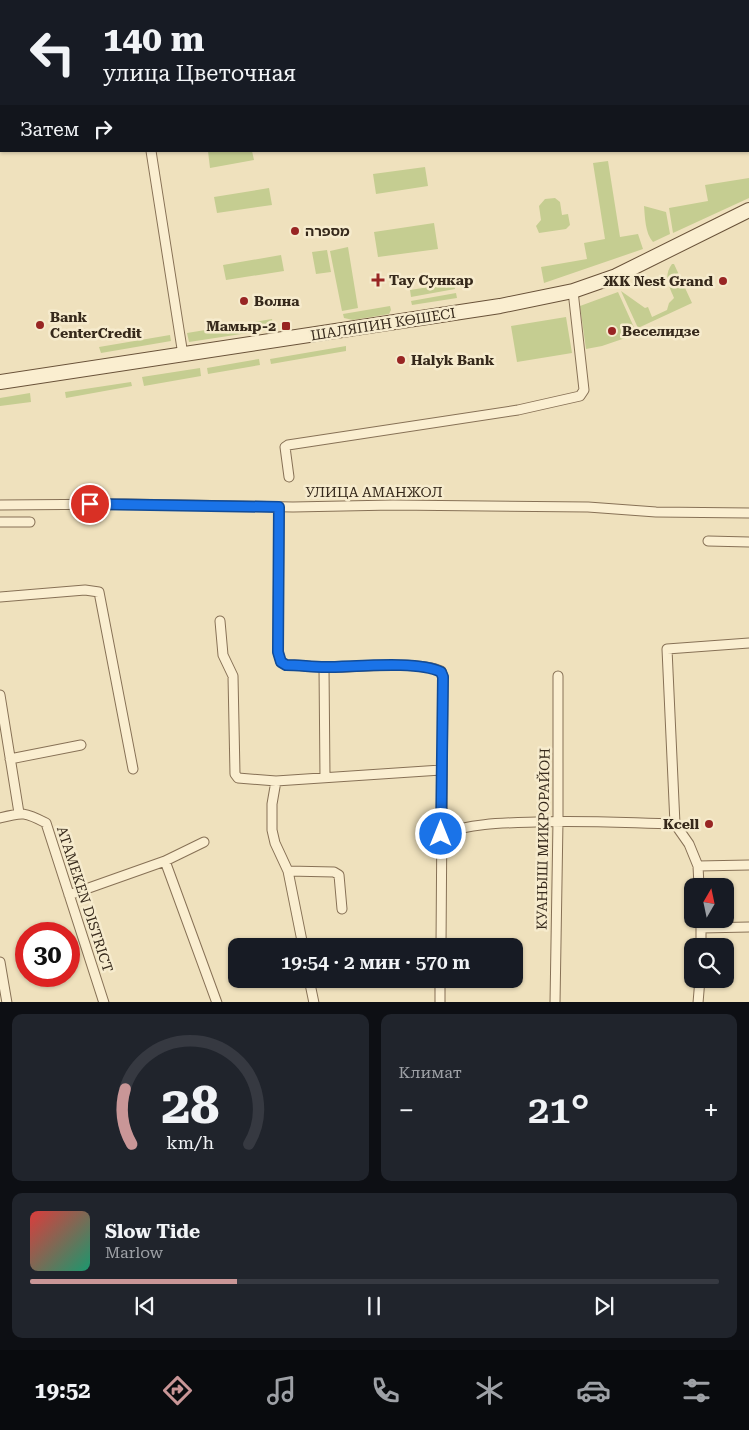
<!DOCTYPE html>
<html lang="ru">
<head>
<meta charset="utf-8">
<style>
  :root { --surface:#171b24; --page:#20242c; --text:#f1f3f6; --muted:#9ea1a6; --line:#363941; --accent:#c99697 }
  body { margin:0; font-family:"Roboto Serif","Noto Sans Hebrew",serif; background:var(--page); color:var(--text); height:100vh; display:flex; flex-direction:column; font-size:19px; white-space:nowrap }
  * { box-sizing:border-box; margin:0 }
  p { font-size:16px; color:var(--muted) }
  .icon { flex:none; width:28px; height:28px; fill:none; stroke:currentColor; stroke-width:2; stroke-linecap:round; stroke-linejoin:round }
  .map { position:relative; height:1002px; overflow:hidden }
  .drawer { display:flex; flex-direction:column; gap:12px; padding:12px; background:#0d0f14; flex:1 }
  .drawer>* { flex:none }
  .banner { position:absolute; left:0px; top:0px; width:750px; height:152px; box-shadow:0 1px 4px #0004; background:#171b24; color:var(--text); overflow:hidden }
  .needle { width:32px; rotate:9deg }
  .buttons { position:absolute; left:684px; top:878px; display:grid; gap:10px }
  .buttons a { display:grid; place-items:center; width:50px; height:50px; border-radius:10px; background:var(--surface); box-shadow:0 1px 4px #0004; font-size:25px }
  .speed { position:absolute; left:15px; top:922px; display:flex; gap:10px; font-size:25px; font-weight:700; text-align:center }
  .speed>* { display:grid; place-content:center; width:65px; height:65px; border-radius:50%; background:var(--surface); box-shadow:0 1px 4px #0004; line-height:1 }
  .speed .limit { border:8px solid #d22; background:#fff; color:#111 }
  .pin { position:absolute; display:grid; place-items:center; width:42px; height:42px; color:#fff; margin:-21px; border:2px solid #fff; border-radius:50%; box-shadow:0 1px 5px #0007 }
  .me { position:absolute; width:55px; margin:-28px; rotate:0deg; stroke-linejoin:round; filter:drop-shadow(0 0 4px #0008) }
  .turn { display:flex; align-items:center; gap:18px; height:105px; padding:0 20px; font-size:22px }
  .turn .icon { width:65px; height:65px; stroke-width:2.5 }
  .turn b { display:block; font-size:35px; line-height:42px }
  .then { display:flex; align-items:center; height:48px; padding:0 20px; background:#0003; gap:10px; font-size:19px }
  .big { font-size:38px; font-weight:600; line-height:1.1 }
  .drawer .card { flex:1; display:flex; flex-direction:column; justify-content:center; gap:8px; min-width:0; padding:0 18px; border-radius:10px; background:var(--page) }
  .drawer .dial { align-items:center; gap:0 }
  .dial svg { height:130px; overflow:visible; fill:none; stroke:var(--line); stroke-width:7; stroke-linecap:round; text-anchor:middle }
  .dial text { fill:var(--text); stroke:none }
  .song { display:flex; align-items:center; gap:15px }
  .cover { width:60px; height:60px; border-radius:8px; background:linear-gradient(135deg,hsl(0 70% 55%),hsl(160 70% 35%)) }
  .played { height:5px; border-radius:2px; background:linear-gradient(90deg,var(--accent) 30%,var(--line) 30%) }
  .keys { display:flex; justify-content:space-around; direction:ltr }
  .heat { display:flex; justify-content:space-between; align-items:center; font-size:28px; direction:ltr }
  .drawer .tiles { flex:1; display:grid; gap:12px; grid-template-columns:1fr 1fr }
  .card:last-child { grid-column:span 2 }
  .trip { position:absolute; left:228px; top:938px; width:295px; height:50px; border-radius:10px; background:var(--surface); box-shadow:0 1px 4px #0004; font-weight:600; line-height:50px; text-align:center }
  .dock { display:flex; height:80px; justify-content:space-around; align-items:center; background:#090b0e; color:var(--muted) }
  .dock .icon { width:35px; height:35px }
  .dock .active { color:var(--accent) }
  .dock b { font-size:22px; color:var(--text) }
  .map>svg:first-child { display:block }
  .green { fill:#c5cd91 }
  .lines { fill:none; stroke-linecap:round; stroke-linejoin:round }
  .street-casing { stroke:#877156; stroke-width:11 }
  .secondary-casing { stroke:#695239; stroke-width:16 }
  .street { stroke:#faeed0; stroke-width:9 }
  .secondary { stroke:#faeed0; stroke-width:14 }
  .route-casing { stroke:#114b97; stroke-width:12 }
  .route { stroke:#1a73e8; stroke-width:9 }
  .poi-dot { fill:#982523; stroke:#f6ebcd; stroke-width:2 }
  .labels { text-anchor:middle; stroke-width:5; stroke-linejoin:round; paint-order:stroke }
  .poi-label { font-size:14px; font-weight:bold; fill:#36291b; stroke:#f6ebcd; text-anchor:start }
  .street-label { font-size:14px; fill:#36291b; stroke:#f6ebcd }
</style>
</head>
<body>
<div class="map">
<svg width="749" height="1003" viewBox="0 0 749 1003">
  <rect width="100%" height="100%" fill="#efe1bd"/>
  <!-- green -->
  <path class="green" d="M208,151H252L254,160L210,168Z
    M608,161L620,237L638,234L643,249L544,283L541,267L587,259L584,243L605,239L593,163Z
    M425,167L428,186L376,194L373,174Z
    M749,178V198L673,233L669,208L708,201L705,185Z
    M269,188L272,205L217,213L214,197Z
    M555,198L560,202L562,215L568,214L570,225L566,229L539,233L536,226L541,220L539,206L545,199Z
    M644,206L666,212L670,234L653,242C645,233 645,217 644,206Z
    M434,223L438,249L378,257L374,232Z
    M348,247L358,308L342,311L330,251Z
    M327,250L331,272L316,274L312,252Z
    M281,255L284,271L226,280L223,265Z
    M672,264H674L692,303L638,328L621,291L645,308L648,307L652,317L667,310L669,303L674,298C669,286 663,276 672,264Z
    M454,283L455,289L411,297L410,290Z
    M618,292L637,334L602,346L586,349L580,306Z
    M456,293L457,298L412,305L411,301Z
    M390,306L391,310L389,314L353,320L344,318L343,314Z
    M566,317L572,353L517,362L511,326Z
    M272,319L274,329L189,342L187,333Z
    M170,335L171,341L101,353L99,347Z
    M346,346V351L271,364L270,359Z
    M259,359L260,365L208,374L207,368Z
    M200,368L201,376L144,386L142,377Z
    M131,382L132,386L66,398L65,392Z
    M30,393L31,402L0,406V398Z"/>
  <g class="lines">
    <!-- street casing -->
    <g class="street-casing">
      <path id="street" d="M120,0V1
        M572,0L573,1
        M586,1L592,0
        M0,136H1
        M151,151L183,355
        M289,477L285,447L288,445L518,410L580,396L584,390L573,291
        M0,505L126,504L293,507L393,505L588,507L656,512L749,513
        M279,507L278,652L281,662L286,665C299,665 312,667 325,667C354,668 417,660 441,671L443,677L441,946
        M0,522H30
        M708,541L749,542
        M0,597L85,590L99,592L133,769
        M220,621L223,655L233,676L235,774L238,778L276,781L441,770
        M324,667L325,777
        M0,695L19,813
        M10,759L81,745
        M276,781L272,804V830L275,843L288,871L303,946
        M0,818C23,812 25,812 46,823L104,1003
        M441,834C473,823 502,823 536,822C582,820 629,823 675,824
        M165,861L217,1003
        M698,866L749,865
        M288,871L334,872L339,875L342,909
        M699,886L698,866L689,844L675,824L667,649L749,643
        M69,895L165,861L204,842
        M701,919V946
        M701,928L749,927
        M0,962L7,1003
        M309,979L314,1003
        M440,1003V979
        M555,1003L558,821V676
        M698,1003L700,979"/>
    </g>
    <!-- secondary casing -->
    <g class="secondary-casing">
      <path id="secondary" d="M0,382L500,306L573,291L616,276L749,210"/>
    </g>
    <!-- street -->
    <use href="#street" class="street"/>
    <!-- secondary -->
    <use href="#secondary" class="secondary"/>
  </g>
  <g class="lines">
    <!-- route casing -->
    <g class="route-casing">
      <path id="route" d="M90,504L279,507L278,652L281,662L286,665C299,665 312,667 325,667C354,667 417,660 441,672L443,677L441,834"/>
    </g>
    <!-- route -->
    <use href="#route" class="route"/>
  </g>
  <!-- markers -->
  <g class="poi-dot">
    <circle cx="295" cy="231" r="5"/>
    <path d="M375.5 272.5h5v5h5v5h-5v5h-5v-5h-5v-5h5z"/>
    <circle cx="723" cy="281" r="5"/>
    <circle cx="244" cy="301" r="5"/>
    <circle cx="40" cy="325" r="5"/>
    <rect x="281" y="321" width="10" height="10" rx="2.5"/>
    <circle cx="612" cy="331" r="5"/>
    <circle cx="401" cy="360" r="5"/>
    <circle cx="709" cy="824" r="5"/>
  </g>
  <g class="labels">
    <!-- poi labels -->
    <g class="poi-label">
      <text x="305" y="236">מספרה</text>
      <text x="389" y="285">Тау Сункар</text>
      <text x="713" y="286" text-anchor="end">ЖК Nest Grand</text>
      <text x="254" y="306">Волна</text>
      <text x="50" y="322">Bank<tspan x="50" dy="16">CenterCredit</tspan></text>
      <text x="276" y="331" text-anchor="end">Мамыр-2</text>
      <text x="622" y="336">Веселидзе</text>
      <text x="411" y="365">Halyk Bank</text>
      <text x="699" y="829" text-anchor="end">Kcell</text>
    </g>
    <!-- street labels -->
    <g class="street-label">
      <text transform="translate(383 324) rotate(-9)" y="5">ШАЛЯПИН КӨШЕСІ</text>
      <text x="374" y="497">УЛИЦА АМАНЖОЛ</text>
      <text transform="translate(543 839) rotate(-89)" y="5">КУАНЫШ МИКРОРАЙОН</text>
      <text transform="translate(85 899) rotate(72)" y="5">ATAMEKEN DISTRICT</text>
    </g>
  </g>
</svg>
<div class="buttons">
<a><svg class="needle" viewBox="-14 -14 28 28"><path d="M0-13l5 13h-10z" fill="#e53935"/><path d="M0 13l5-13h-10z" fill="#9ea1a6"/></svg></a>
<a><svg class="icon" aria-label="search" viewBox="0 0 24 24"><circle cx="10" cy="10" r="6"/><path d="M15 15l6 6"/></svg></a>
</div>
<div class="speed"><div class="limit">30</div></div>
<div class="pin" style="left:90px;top:504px;background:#d93025"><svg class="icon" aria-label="arrive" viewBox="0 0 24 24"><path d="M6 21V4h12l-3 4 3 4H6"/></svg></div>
<svg class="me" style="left:441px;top:834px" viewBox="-20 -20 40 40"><circle r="17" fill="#1a73e8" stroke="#fff" stroke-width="3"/><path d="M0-11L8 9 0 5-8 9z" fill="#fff"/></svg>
<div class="trip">19:54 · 2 мин · 570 m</div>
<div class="banner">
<div class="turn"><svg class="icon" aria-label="left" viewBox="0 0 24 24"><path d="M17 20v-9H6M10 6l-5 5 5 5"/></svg><div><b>140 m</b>улица Цветочная</div></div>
<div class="then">Затем<svg class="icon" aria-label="right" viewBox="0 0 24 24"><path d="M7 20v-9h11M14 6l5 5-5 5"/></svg></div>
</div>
</div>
<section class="drawer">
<div class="tiles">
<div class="card dial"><svg viewBox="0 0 100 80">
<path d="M14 69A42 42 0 1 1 86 69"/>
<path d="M14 69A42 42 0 0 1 10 35" stroke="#c99697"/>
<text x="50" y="56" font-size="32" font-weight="700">28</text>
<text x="50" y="72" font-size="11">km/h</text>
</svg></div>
<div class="card"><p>Климат</p>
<div class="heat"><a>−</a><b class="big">21°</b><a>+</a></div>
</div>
<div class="card">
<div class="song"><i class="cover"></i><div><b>Slow Tide</b><p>Marlow</p></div></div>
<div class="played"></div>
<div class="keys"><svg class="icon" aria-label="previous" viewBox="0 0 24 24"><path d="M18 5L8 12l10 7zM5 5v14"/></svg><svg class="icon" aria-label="pause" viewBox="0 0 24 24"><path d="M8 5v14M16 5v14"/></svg><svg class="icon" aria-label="next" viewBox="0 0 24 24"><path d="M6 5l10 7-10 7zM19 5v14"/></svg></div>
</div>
</div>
</section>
<nav class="dock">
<b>19:52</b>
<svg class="icon active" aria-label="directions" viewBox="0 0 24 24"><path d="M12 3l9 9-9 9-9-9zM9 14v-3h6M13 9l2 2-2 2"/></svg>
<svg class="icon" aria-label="music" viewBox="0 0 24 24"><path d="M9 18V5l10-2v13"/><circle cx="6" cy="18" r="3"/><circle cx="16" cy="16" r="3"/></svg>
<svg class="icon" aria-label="phone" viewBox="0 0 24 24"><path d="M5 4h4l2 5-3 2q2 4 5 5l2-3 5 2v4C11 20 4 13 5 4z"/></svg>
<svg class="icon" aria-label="climate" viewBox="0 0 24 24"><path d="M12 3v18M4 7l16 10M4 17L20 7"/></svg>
<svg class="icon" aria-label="car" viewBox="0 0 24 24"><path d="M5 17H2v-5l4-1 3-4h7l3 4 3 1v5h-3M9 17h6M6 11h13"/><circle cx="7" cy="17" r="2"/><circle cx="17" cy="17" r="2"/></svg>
<svg class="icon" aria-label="filters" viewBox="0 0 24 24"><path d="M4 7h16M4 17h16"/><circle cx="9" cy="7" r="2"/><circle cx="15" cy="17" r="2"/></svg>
</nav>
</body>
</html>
